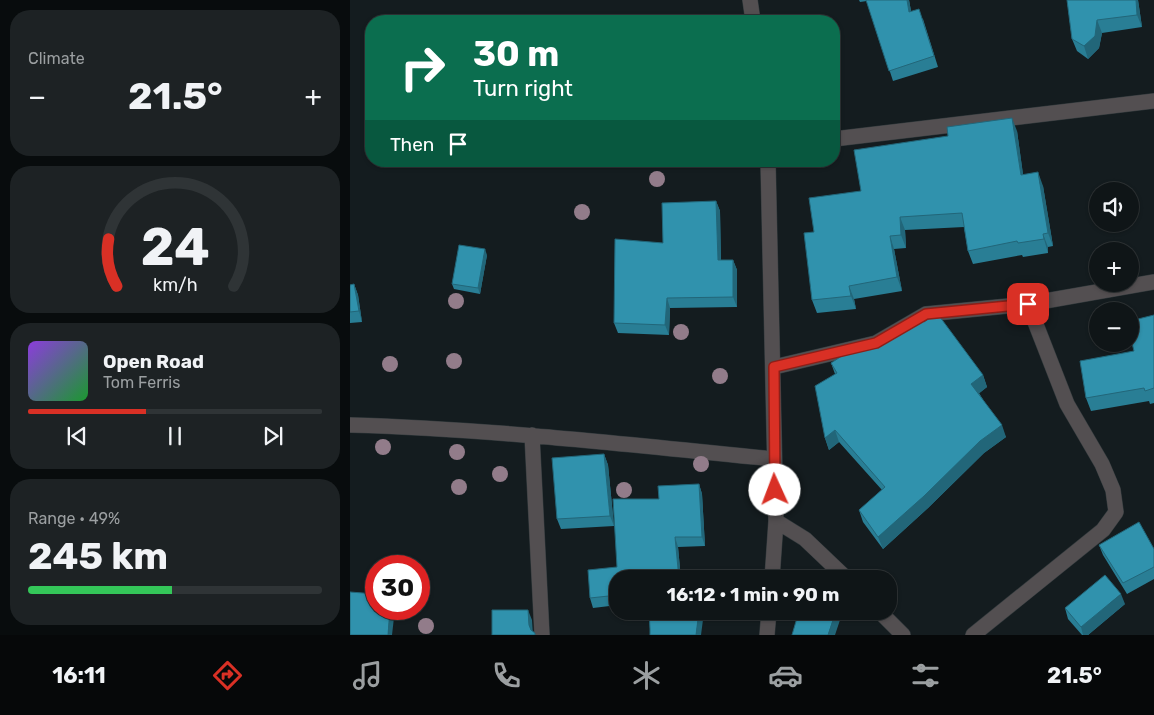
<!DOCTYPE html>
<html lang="en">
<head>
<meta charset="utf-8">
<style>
  :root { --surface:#0f1517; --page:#1d2224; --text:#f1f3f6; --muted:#9b9fa1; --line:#2f3436; --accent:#d93025 }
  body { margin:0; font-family:Rubik,sans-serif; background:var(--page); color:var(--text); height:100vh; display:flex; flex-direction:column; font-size:19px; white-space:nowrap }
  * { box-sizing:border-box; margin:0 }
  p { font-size:16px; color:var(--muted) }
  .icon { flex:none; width:28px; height:28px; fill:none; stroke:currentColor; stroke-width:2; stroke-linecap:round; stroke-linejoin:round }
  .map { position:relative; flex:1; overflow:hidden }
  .side { display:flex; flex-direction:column; gap:10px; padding:10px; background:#080c0d; width:350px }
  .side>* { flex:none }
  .banner { position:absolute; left:15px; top:15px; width:475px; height:152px; border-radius:20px; box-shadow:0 1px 4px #0004,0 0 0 1px var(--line); background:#0b6e4f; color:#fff; overflow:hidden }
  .fabs { position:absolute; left:739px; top:182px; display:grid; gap:10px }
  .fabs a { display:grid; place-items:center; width:50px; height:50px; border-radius:50%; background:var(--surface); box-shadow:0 1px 4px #0004,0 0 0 1px var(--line); font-size:25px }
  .speed { position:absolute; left:15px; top:555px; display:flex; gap:10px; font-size:25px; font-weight:700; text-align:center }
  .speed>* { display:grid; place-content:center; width:65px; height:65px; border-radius:50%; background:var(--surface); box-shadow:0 1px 4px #0004,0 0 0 1px var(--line); line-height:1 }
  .speed .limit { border:8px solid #d22; background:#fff; color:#111 }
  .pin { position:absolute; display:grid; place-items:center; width:42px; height:42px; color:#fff; margin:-21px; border-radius:10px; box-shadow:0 2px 8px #0006 }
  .me { position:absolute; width:55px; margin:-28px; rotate:358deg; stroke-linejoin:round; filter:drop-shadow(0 0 4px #0008) }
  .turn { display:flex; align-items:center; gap:18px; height:105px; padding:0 25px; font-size:22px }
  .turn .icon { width:65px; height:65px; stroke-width:2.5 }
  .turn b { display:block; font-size:35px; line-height:42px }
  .then { display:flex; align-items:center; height:48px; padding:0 25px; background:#0003; gap:10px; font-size:19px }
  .big { font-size:38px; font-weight:700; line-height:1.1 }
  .side .card { flex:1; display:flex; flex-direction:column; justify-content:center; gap:8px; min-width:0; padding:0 18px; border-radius:20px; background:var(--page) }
  .side .dial { align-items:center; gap:0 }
  .dial svg { height:130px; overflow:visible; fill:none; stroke:var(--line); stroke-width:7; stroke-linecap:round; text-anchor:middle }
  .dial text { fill:var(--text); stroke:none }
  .song { display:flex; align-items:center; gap:15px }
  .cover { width:60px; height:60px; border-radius:8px; background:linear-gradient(135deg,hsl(270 70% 55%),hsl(130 70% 35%)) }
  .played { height:5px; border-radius:2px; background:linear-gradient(90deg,var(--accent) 40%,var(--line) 40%) }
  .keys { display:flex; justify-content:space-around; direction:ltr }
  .heat { display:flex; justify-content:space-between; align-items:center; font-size:28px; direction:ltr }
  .charge { height:8px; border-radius:4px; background:linear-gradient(90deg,#34c759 49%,var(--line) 0) }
  .trip { position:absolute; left:259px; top:570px; width:288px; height:50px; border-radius:20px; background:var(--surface); box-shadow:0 1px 4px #0004,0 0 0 1px var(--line); font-weight:700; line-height:50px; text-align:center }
  .tabs { display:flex; height:80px; justify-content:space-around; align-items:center; background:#060809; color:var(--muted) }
  .tabs .icon { width:35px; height:35px }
  .tabs .active { color:var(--accent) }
  .tabs b { font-size:22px; color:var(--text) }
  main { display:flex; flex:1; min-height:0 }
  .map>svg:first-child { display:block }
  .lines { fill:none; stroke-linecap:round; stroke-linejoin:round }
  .minor-casing { stroke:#31393c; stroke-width:16 }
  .minor { stroke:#534f51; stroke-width:15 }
  .tree { fill:#927c8a }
  .wall { fill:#297e95 }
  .shaded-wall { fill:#226679 }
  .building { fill:#3092ad; stroke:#226679 }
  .route-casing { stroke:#8d1f18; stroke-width:12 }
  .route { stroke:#d93025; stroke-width:9 }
</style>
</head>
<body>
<main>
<section class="side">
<div class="card"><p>Climate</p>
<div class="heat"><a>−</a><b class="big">21.5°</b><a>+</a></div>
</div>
<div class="card dial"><svg viewBox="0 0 100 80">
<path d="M14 69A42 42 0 1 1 86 69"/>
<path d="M14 69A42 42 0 0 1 9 40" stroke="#d93025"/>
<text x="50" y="56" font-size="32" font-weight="700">24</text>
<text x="50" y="72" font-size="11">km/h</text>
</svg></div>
<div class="card">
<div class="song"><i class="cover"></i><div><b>Open Road</b><p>Tom Ferris</p></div></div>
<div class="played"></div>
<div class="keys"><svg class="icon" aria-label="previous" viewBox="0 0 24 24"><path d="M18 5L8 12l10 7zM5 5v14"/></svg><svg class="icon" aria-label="pause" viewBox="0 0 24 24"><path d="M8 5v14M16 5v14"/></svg><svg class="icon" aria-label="next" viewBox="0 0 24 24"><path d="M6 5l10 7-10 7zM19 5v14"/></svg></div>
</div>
<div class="card"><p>Range · 49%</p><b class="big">245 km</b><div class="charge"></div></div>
</section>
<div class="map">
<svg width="804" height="635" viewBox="0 0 804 635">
  <rect width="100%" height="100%" fill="#141c1f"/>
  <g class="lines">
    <!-- minor casing -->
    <g class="minor-casing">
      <path id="minor" d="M400,0L403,21
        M484,139L804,101
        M418,161L426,521L422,579
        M424,367L526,343L576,314L678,304L804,282
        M0,425C142,429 283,445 424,459
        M182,435L192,635
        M426,521L455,539L497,579
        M529,611L553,635
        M417,635L419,611
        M623,635L753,530L766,512L763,490L752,464L717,404L678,304"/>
    </g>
    <!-- minor -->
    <use href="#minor" class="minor"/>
  </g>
  <!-- trees -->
  <g class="tree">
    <circle cx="307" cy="179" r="8"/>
    <circle cx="232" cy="212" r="8"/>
    <circle cx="106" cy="301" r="8"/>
    <circle cx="331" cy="332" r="8"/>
    <circle cx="104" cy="361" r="8"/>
    <circle cx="40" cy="364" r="8"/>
    <circle cx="370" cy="376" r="8"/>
    <circle cx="33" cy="447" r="8"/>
    <circle cx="107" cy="452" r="8"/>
    <circle cx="351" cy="464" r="8"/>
    <circle cx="150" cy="474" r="8"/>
    <circle cx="109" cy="487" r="8"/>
    <circle cx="274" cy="490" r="8"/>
    <circle cx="76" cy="626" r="8"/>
  </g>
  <!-- wall -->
  <path class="wall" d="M509,0H559L561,11L573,19L588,67L543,81L517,1L510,2Z
    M717,0H788L792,27L752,33L749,48L738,59L727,51L722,39Z
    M667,131L673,175L693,186L703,246L698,247V253L673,257L672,255L623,264L618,251L614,227L555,230L556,248L544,249L552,291L504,299L506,309L467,313L462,300L464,232L511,191Z
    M366,201L370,211L371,260H383L387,270V307L320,308L319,335L268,333L264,323L313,243Z
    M137,255L130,294L104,289L102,284Z
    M4,284L8,295L12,322L0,323V285Z
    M804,315V403L800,404L799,401L741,411L736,398L784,351Z
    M574,322L633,375L637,387L629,393L656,437L634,453L578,508L533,549L513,522L509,510L532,490L489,442L479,450L475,438L485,374L481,363L521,347Z
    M254,454L258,465L264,526L211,529L207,519Z
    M349,484L352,494L355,546L328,547L331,579H268V605L243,608L240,598L267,567L309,499Z
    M749,545L804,549V579L777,594L753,555Z
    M775,604L738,635H732L718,619L715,608Z"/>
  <!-- shaded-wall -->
  <path class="shaded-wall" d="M557,0H559L563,22L559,12Z
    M786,0H788L792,27L787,15Z
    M747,20L752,33L749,48L738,59L734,46Z
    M662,118L667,131L675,188L671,175Z
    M688,172L693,186L703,246L698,233Z
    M366,201L370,211L371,270L368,260Z
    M550,217L555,230L556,248L551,235Z
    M693,234L698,247V253L694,239Z
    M540,236L544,249L552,291L547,277Z
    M135,249L137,255L130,294L128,288Z
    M383,260L387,270V307L383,297Z
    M4,284L8,295L12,322L9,311Z
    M499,286L504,299L506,309L501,296Z
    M317,298L320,308L319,335L315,325Z
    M633,375L637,387L626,396L621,384Z
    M652,425L656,437L634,453L578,508L533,549L528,537L630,441Z
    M485,430L489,442L479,450L475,438Z
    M254,454L258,465L264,526L260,516Z
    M349,484L352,494L355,546L352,537Z
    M325,537L328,547L331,579H329Z
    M771,594L775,604L738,635H733L731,627Z
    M40,609H45L42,635H38Z
    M178,610L182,620L183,635L179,625Z
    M349,611H353L354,612L351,635H346Z
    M486,611H493L485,635H478Z"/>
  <!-- building -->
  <path class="building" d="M516,0H557L559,12L569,9L584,56L539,71Z
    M717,0H786L787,15L747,20L745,36L734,46L722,39Z
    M662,118L671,175L688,172L698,233L693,234L694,239L668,243L667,241L618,251L612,213L550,217L551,235L540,236L547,277L499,286L501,296L462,300L454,233L464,232L459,198L511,191L504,150L598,136L597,127Z
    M366,201L368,260H383V297L317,298L315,325L264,323L265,239L313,243L312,203Z
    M109,245L135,249L128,288L102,284Z
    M4,284L9,311L0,312V285Z
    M587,313L633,375L621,384L652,425L630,441L574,496L528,537L509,510L535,487L485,430L475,438L465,386L487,373L481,363L512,343L518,342L521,347L569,315L574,322Z
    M804,315V388L795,391L794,388L736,398L730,361L784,351L780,335V321Z
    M254,454L260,516L207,519L202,458Z
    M349,484L352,537H325L329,579H268V595L240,598L238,570L267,567L263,499H309L308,486Z
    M789,522L804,549V567L773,583L749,545Z
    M462,572L479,579H460Z
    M755,575L771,594L731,627L715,608Z
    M0,592L26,594V609H40L38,635H0Z
    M142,610H178L179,625L181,630L185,633V635H142Z
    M299,611H349L346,635H300V629Z
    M449,611H486L478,635H442Z"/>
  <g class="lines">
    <!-- route casing -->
    <g class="route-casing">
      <path id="route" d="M425,490L424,367L526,343L576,314L678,304"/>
    </g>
    <!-- route -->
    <use href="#route" class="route"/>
  </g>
</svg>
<div class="fabs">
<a><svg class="icon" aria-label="sound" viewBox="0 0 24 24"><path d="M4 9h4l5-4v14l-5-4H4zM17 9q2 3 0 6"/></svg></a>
<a>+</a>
<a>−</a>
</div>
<div class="speed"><div class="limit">30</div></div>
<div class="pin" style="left:678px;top:304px;background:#d93025"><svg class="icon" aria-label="arrive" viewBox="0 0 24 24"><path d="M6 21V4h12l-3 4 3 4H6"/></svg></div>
<svg class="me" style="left:425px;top:490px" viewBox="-20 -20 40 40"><circle r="19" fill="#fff"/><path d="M0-13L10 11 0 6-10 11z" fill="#d93025"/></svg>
<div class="trip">16:12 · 1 min · 90 m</div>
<div class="banner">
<div class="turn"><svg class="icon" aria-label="right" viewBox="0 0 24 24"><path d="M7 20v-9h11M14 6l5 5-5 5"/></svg><div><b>30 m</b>Turn right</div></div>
<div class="then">Then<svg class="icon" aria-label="arrive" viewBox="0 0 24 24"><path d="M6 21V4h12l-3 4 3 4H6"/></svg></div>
</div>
</div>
</main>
<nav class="tabs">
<b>16:11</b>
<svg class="icon active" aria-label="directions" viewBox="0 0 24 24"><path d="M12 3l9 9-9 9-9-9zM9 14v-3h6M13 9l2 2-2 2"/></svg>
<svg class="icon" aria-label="music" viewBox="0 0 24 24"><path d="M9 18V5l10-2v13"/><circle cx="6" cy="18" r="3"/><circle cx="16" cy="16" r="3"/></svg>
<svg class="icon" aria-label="phone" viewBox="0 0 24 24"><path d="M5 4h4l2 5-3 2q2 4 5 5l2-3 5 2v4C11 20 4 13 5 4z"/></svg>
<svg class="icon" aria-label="climate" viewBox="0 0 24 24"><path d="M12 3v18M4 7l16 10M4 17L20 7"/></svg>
<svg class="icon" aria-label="car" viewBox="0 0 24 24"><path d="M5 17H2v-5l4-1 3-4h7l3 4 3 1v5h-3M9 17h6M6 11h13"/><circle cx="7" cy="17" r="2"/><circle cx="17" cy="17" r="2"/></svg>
<svg class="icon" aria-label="filters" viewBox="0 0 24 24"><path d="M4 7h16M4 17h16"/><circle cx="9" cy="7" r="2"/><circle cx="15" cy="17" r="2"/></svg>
<b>21.5°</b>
</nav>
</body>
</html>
